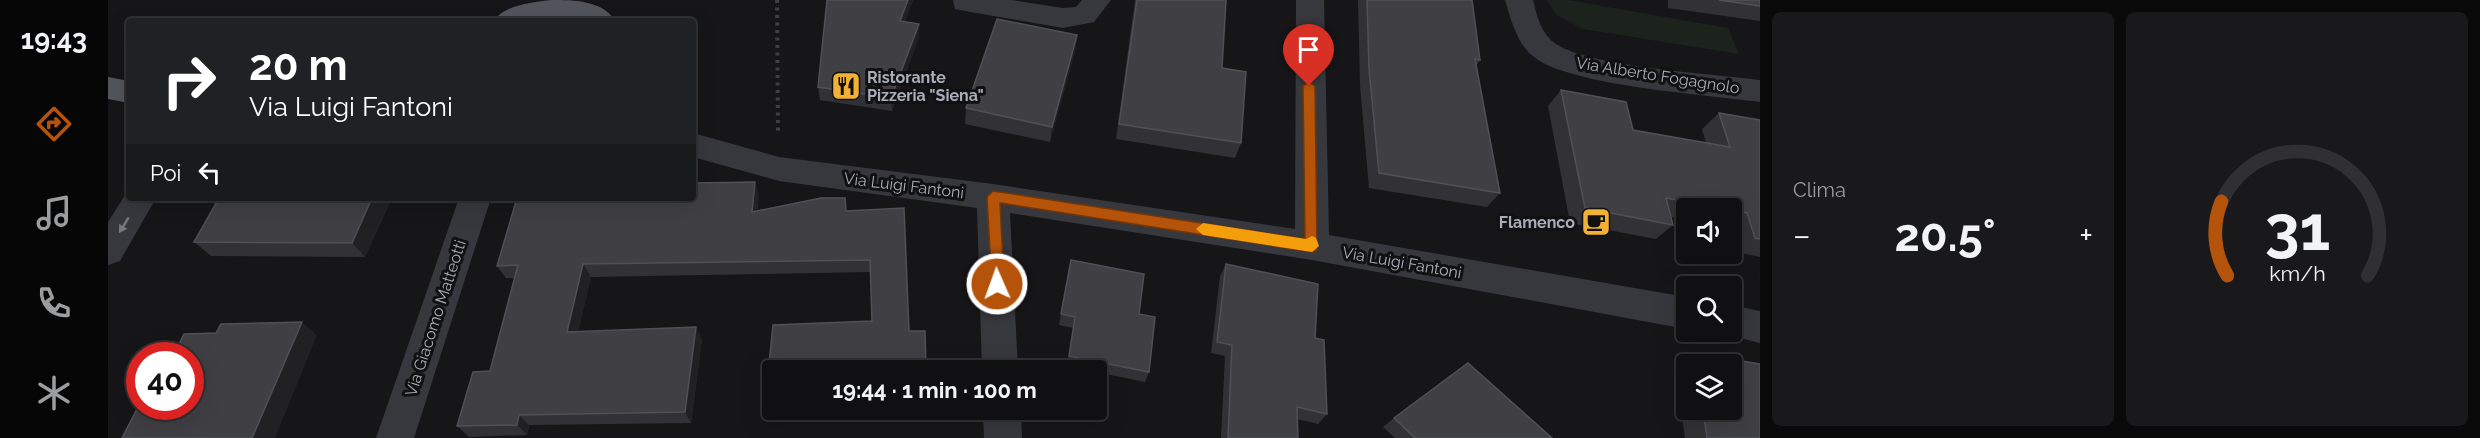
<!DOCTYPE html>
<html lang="it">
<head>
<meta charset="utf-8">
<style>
  :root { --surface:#101012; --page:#19191b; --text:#f1f3f6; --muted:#9c9d9f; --line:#303032; --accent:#b45309 }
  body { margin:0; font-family:Raleway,sans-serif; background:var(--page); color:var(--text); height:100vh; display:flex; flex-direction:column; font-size:22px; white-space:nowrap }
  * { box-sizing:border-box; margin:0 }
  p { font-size:20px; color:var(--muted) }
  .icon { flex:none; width:33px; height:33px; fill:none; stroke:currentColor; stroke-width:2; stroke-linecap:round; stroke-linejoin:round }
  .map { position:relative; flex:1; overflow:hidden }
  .side { display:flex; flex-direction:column; gap:12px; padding:12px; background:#09090a; width:720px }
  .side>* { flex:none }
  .guide { position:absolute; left:18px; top:18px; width:570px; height:183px; border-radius:6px; box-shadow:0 6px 24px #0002,0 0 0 2px var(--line); background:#202124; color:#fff; overflow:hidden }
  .tools { position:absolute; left:1568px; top:198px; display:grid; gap:12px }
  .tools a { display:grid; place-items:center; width:66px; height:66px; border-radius:6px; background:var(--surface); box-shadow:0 6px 24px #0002,0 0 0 2px var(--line); font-size:30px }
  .speed { position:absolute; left:18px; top:342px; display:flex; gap:12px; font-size:30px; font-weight:700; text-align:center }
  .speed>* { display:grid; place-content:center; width:78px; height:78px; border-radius:50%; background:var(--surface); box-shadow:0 6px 24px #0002,0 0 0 2px var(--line); line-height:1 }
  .speed .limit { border:9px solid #d22; background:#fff; color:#111 }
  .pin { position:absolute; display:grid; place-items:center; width:51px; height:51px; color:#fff; margin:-62px -26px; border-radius:50% 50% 50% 0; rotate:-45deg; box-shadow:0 0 6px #0007 }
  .pin .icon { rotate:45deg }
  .me { position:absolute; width:66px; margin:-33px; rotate:358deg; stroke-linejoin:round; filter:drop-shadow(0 0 4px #0008) }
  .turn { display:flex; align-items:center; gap:21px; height:126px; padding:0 24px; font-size:27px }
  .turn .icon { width:78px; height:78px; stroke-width:2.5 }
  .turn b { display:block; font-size:42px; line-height:51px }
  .then { display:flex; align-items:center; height:57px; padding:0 24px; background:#0003; gap:12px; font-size:22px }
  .big { font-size:45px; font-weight:700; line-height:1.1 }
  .side .widget { flex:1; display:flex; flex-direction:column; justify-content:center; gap:9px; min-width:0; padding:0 21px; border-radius:9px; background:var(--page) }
  .side .dial { align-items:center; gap:0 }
  .dial svg { height:156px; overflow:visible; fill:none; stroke:var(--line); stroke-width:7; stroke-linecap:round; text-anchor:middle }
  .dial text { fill:var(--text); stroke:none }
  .heat { display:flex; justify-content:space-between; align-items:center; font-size:33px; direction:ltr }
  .side .tiles { flex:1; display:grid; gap:12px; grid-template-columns:repeat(2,1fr) }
  .trip { position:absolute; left:654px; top:360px; width:345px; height:60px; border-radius:6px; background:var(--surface); box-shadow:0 6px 24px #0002,0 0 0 2px var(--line); font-weight:700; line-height:60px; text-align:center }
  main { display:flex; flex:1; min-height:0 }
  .tab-bar { display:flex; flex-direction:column; width:108px; justify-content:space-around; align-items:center; background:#060607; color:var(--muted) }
  .tab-bar .icon { width:42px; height:42px }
  .tab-bar .active { color:var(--accent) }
  .tab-bar b { font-size:27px; color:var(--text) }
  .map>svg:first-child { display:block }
  .green { fill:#1c231d }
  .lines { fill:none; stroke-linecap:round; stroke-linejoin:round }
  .path { stroke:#3d3f44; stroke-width:4; stroke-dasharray:3 4.5; stroke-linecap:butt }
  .minor { fill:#37383d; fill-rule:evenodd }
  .major { fill:#53555c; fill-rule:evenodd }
  .wall { fill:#323236; fill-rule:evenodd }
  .shaded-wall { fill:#212124 }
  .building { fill:#3f3f44; stroke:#4f5156; stroke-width:1.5 }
  .oneway { fill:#757881 }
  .route { fill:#b45309; stroke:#753606; stroke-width:1.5 }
  .slow { fill:#f59e0b }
  .labels { text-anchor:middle; stroke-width:6; stroke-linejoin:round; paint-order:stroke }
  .street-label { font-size:16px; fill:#a8adb8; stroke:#111113 }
  .poi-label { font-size:16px; font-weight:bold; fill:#a8adb8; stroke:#111113; text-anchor:start }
</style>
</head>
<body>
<main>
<nav class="tab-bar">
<b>19:43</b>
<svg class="icon active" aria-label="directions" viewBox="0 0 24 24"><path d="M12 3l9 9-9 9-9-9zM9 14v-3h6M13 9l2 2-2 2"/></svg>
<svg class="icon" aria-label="music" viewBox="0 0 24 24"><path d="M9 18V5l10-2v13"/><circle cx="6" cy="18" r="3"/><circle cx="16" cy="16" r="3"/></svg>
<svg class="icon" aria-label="phone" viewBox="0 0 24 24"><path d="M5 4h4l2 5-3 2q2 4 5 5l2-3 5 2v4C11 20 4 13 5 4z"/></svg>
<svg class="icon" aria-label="climate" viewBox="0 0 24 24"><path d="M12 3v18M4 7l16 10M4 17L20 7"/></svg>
</nav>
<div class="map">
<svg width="1652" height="438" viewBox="0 0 1652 438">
  <rect width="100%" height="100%" fill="#161618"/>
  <!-- green -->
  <path class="green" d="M1439,0H1460L1620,28L1631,54L1475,29L1448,15Z"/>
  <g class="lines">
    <!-- path -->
    <path class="path" d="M669,0L670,132"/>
    <!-- minor -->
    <path class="minor" d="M845,0H903L955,8L968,7L974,0H1003L986,22L955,28L857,11L847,9Z
      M1188,0H1216L1221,235L1578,297V329L1204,260L902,213L910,370H874L869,208L671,181L585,157V133L671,157L885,184L1187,229Z
      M1397,0H1425C1429,16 1433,34 1448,44C1483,67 1605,74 1652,80V102C1602,95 1462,86 1426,57C1409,44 1403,20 1397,0Z
      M21,189V198H48L12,261L0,265V222Z
      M351,198H383L306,438H268Z
      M1623,305L1652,311V343L1610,332H1623Z
      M875,410H913L914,438H876Z"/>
    <!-- major -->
    <path class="major" d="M443,0C465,0 495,0 507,21L447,18L386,21C395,5 426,2 443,0Z
      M0,77L21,81V103L0,99Z"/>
  </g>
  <!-- wall -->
  <path class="wall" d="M719,0H805L797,22L811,37L784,111L712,100L710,87Z
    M1027,0H1118L1114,68L1133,143L1127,158L1008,139Z
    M1250,0H1364L1372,60L1368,66L1392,193L1379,207L1261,188L1252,85Z
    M1560,0H1652V21L1560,8Z
    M969,35L967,51L942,142L857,124L858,108Z
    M1453,90L1525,130L1598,143L1594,129L1611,113L1652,120V257L1628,252L1623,236V208H1578V220L1563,217L1565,225L1548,239L1462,223L1440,106Z
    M651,195L649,211L738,210L801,331L818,410V420L660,422L656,412L764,321L763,272L483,277L470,331L594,339L583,423L421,425L419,435L361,437L349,426L382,371L406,278H398L389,266Z
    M111,198H284L257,257L103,256L86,242Z
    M963,260L1031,314L1041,372L1037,382L988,372V370H980L959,366L965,328L951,325Z
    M1118,264L1207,338L1219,414L1210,424L1189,419L1190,438H1113L1117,356L1103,353L1112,276Z
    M1586,353L1652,364V438H1577L1567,365ZM1578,364H1623V410H1578Z
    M1286,418L1444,438H1287L1275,427Z"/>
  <!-- shaded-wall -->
  <path class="shaded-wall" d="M800,0H805L793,34L792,21Z
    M811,24V37L784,111L783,98Z
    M969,35L967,51L942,142L944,127Z
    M647,182L651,195L647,225L644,212Z
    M264,198H284L257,257L244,243Z
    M475,264L483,277L468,343L459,332Z
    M194,322L209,335L167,438H144Z
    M588,327L594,339L583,423L577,412Z
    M411,415L421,425L419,435L409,425Z"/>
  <!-- building -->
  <path class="building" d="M719,0H800L792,21L811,24L783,98L710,87Z
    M1029,0H1118L1114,68L1138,72L1133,143L1011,124Z
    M1259,0H1364L1372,60L1367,59L1392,193L1271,173L1261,69Z
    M1611,0H1652V6Z
    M889,19L969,35L944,127L858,108Z
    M1453,90L1518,102L1525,130L1622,147L1611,113L1652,120V239L1647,238L1639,213L1623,210V208H1614L1558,198L1565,225L1477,208Z
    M647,182L644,212L713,198H737L738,211L796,208L801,331H817L818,370H664V410H810L656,412L665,325L764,321L762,260L475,264L459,332L588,327L577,412L411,415L409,425L349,426L365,372L382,371L410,265L389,266L409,198H585V183Z
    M111,198H264L244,243L86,242Z
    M963,260L1036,274L1031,314L1047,317L1041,372L961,356L967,317L953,314Z
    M1118,264L1210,284L1207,338L1216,340L1219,414L1189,407L1190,438H1120L1124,345L1109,342Z
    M194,322L144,438H14L32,403V406H82V356H65L76,334L108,333L113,324Z
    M1586,353L1652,364V438H1599L1595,410H1623V364H1588Z
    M1360,363L1444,438H1307L1286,418Z"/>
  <!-- one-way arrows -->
  <defs><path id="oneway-solid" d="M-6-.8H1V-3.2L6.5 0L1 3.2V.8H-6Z" transform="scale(1.5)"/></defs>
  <use class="oneway" href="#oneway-solid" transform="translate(16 225) rotate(121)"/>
  <!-- route -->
  <path class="route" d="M1201,82L1207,86L1209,250L1204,252L892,203L896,284L894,288H884L879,197L885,191L1197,239L1195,86Z"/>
  <!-- slow -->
  <path class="slow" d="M1095,223L1198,239L1204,236L1208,238L1211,246L1204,252L1095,235L1088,229Z"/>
  <!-- icons -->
  <defs>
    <g id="restaurant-square" transform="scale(1.5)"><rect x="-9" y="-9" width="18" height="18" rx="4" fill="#f2b134" stroke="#111113"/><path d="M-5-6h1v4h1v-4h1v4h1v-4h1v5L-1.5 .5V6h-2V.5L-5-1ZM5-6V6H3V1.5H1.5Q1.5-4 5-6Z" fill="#111"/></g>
    <g id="cafe-square" transform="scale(1.5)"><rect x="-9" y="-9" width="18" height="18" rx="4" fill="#f2b134" stroke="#111113"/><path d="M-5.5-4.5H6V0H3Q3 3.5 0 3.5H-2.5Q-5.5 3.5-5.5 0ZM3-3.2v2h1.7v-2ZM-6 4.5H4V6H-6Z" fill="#111"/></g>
  </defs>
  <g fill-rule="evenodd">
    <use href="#restaurant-square" x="738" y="86"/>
    <use href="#cafe-square" x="1488" y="222"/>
  </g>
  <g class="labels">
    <!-- street labels -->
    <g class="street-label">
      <text transform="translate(1550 75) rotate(9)" y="6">Via Alberto Fogagnolo</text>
      <text transform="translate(796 185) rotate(7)" y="6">Via Luigi Fantoni</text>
      <text transform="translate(1294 262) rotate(10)" y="6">Via Luigi Fantoni</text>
      <text transform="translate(327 318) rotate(-72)" y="6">Via Giacomo Matteotti</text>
    </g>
    <!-- poi labels -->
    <g class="poi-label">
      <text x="759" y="83">Ristorante<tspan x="759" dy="18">Pizzeria "Siena"</tspan></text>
      <text x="1467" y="228" text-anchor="end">Flamenco</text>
    </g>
  </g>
</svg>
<div class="tools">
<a><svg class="icon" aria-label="sound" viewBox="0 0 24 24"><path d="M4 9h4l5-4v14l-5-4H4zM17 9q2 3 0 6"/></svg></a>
<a><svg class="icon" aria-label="search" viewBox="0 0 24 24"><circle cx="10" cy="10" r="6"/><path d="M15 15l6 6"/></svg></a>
<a><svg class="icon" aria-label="layers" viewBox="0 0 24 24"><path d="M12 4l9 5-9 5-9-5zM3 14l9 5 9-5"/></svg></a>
</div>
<div class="speed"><div class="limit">40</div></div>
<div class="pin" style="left:1201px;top:86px;background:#d93025"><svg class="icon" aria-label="arrive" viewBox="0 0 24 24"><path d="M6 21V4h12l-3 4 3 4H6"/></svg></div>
<svg class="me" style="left:889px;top:284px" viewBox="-20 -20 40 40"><circle r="17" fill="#b45309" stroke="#fff" stroke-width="3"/><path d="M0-11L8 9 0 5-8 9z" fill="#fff"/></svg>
<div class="trip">19:44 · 1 min · 100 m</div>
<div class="guide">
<div class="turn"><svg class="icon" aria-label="right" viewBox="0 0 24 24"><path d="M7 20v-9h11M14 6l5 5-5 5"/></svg><div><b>20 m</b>Via Luigi Fantoni</div></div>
<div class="then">Poi<svg class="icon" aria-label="left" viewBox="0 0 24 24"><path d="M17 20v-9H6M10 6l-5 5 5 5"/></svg></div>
</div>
</div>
<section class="side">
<div class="tiles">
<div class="widget"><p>Clima</p>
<div class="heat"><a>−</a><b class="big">20.5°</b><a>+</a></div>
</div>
<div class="widget dial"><svg viewBox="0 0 100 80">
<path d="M14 69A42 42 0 1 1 86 69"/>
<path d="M14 69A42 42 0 0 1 11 31" stroke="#b45309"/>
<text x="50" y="56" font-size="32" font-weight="700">31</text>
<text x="50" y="72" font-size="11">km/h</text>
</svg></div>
</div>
</section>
</main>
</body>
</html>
